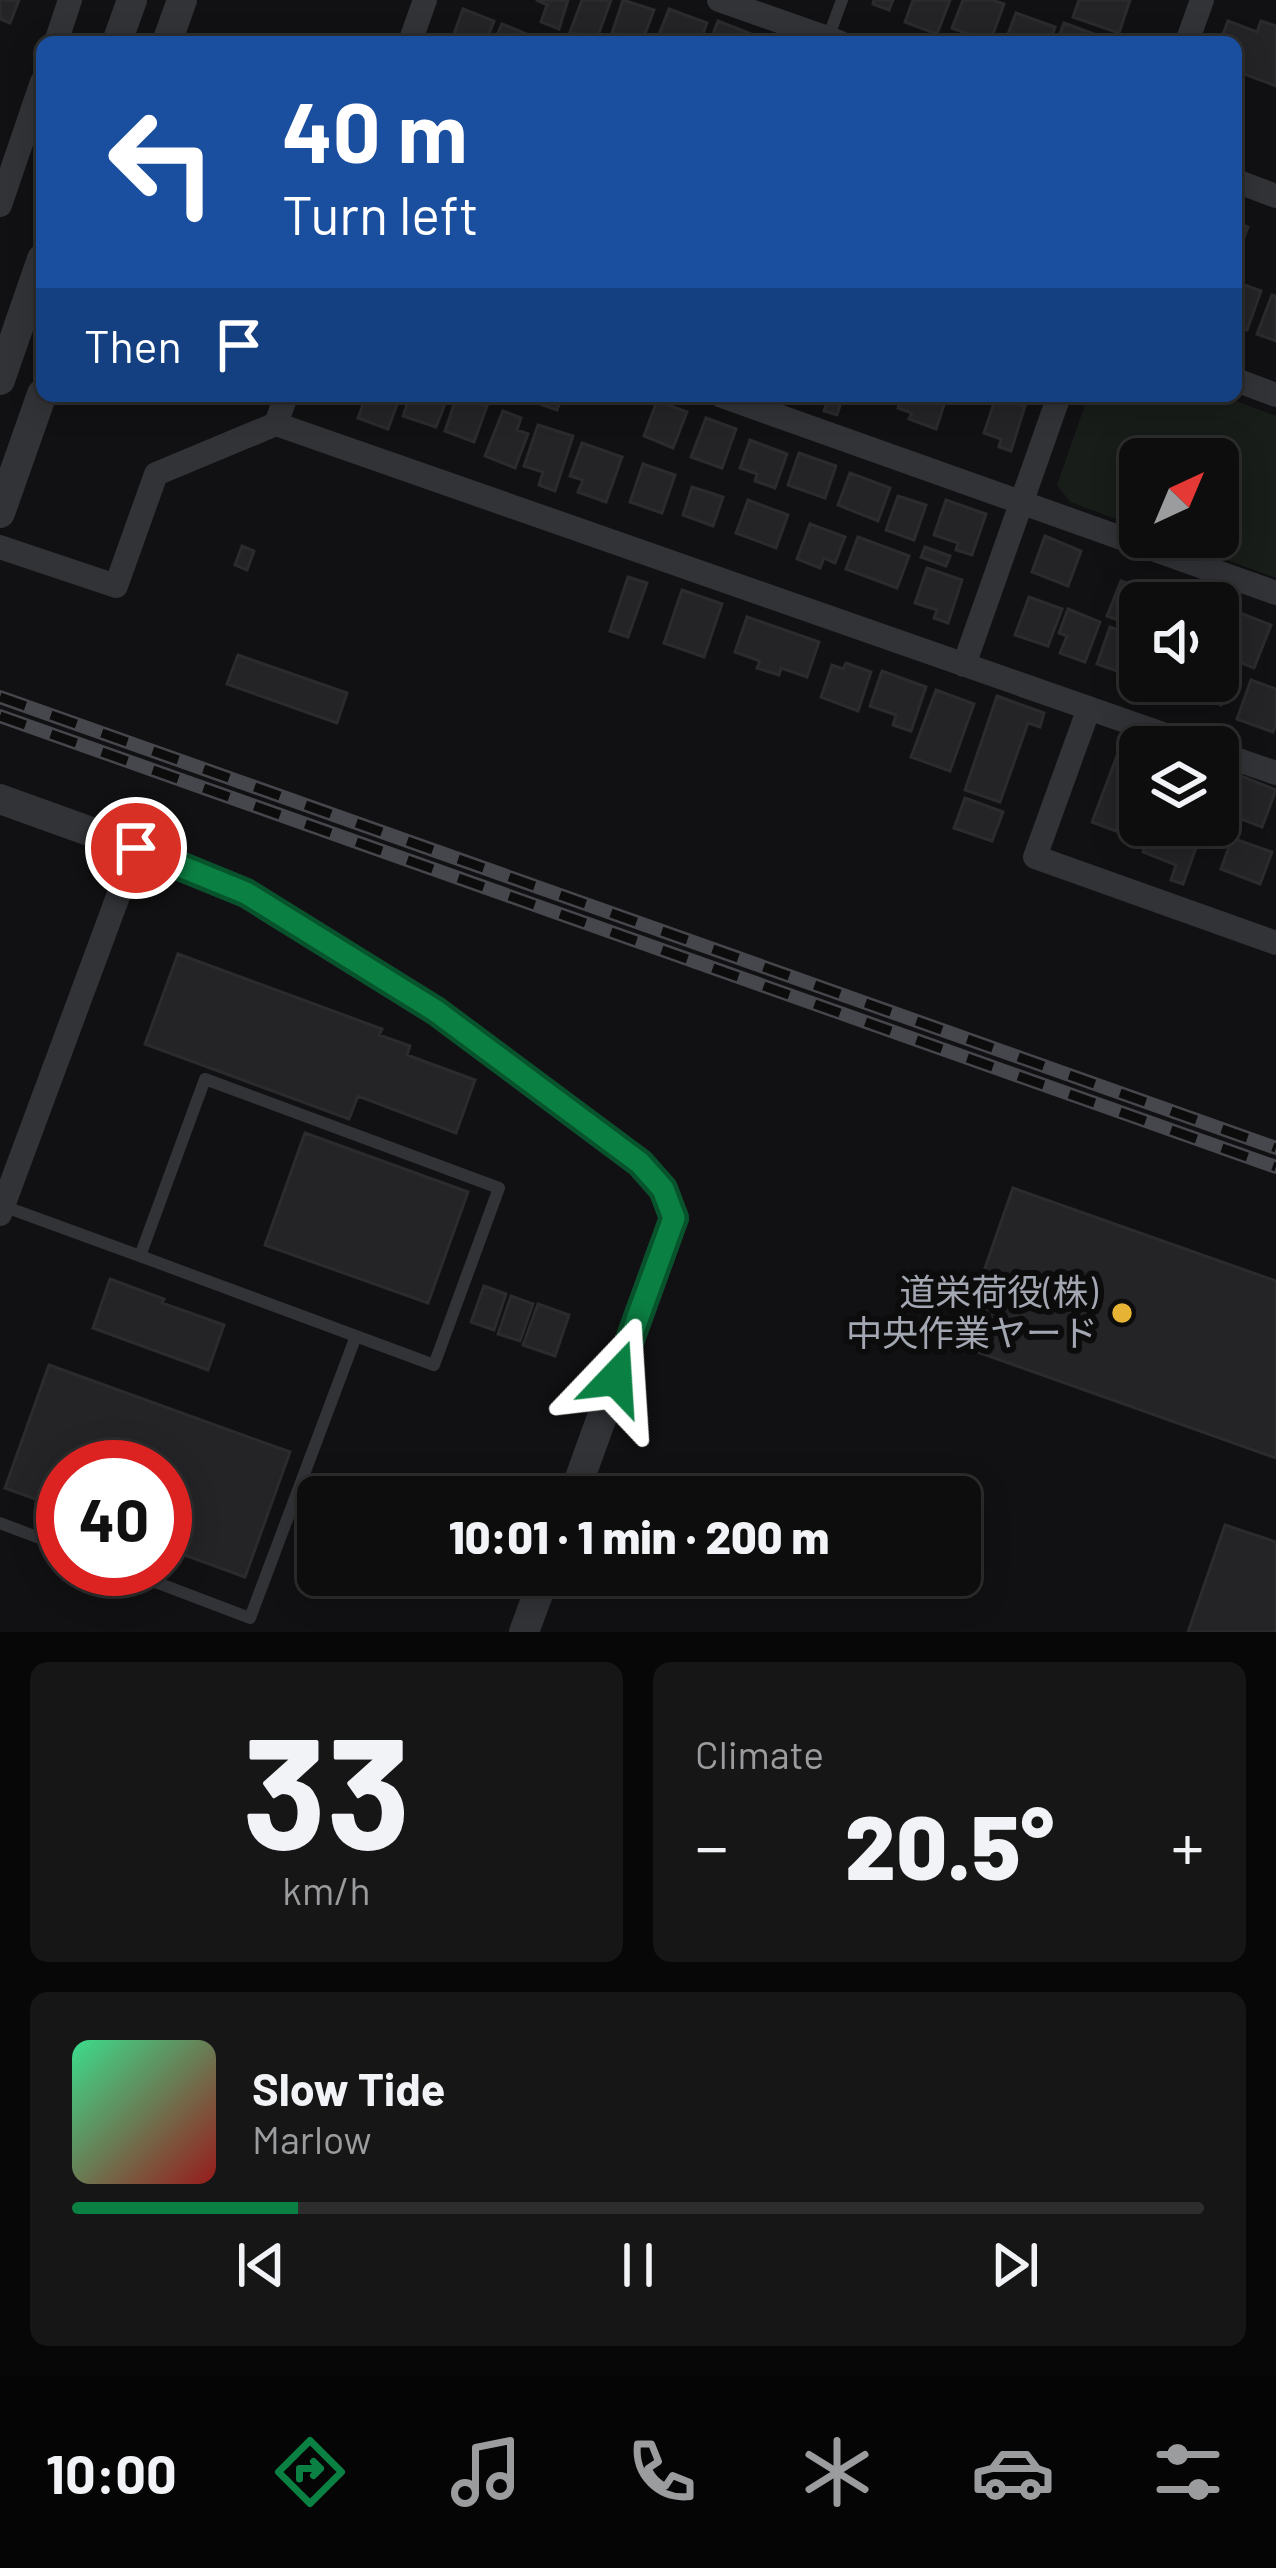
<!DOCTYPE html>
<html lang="en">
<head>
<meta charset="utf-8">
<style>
  :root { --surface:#0d0d0e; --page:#161617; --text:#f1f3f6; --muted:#9a9c9e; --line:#2d2d2e; --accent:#0b8043 }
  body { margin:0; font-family:Barlow,"Noto Sans JP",sans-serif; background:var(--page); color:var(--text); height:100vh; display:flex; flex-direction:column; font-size:45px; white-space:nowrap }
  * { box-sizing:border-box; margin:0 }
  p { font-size:39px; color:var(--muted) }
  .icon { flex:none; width:66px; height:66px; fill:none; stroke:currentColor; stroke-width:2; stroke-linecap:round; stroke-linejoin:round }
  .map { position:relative; height:1632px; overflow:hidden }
  .drawer { display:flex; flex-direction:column; gap:30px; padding:30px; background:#070708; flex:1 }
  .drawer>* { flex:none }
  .hud { position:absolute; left:36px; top:36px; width:1206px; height:366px; border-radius:18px; box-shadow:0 6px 30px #0003,0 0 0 3px var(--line); background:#1a4fa0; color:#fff; overflow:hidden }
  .needle { width:78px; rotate:44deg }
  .fabs { position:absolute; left:1119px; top:438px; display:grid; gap:24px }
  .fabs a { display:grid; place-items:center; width:120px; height:120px; border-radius:18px; background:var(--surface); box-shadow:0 6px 30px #0003,0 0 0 3px var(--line); font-size:60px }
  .speed { position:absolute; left:36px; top:1440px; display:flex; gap:24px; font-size:60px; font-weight:700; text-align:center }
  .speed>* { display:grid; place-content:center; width:156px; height:156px; border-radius:50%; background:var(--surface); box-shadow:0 6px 30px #0003,0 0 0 3px var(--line); line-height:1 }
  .speed .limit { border:18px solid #d22; background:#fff; color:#111 }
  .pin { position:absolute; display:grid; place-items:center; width:102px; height:102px; color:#fff; margin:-51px; border:6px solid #fff; border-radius:50%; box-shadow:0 3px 12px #0007 }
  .me { position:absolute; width:132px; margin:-66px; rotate:20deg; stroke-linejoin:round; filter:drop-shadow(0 0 9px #0008) }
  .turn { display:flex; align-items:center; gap:42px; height:252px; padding:0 48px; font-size:54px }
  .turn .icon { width:156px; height:156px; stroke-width:2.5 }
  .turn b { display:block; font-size:84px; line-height:102px }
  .then { display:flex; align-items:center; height:114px; padding:0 48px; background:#0003; gap:24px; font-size:45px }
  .big { font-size:90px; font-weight:800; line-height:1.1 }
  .drawer .card { flex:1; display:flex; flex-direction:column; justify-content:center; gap:18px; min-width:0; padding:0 42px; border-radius:18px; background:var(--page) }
  .drawer .dial { align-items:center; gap:0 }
  .dial b { font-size:156px; line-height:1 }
  .song { display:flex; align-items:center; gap:36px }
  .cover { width:144px; height:144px; border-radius:18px; background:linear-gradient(135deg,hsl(150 70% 55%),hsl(0 70% 35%)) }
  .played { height:12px; border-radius:6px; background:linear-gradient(90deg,var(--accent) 20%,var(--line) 20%) }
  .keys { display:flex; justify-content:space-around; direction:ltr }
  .heat { display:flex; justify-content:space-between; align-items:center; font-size:66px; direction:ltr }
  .drawer .tiles { flex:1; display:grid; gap:30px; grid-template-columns:1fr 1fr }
  .card:last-child { grid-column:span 2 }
  .trip { position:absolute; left:297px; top:1476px; width:684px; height:120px; border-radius:18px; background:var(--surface); box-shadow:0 6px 30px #0003,0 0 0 3px var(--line); font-weight:800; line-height:120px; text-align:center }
  .tab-bar { display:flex; height:192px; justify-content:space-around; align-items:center; background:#050506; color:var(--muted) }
  .tab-bar .icon { width:84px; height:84px }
  .tab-bar .selected { color:var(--accent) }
  .tab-bar b { font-size:54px; color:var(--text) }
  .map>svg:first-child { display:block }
  .green { fill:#181d19 }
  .building { fill:#242427; stroke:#2b2b2e; stroke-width:3 }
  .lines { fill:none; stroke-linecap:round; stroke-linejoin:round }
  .service { stroke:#323337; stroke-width:12 }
  .minor { stroke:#323337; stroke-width:24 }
  .tertiary { stroke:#323337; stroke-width:30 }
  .rail-casing { stroke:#46474c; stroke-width:14 }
  .rail { stroke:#0c0c0d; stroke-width:9; stroke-dasharray:27; stroke-linecap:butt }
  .route-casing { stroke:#07532c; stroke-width:30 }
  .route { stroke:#0b8043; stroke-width:21 }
  .poi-dot { fill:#e7b335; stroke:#0c0c0d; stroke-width:4.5 }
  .labels { text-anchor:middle; stroke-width:12; stroke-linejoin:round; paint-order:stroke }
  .poi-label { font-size:36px; fill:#a3a7b2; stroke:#0c0c0d; text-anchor:end }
</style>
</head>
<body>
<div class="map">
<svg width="1276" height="1632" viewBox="0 0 1276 1632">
  <rect width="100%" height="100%" fill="#111113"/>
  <!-- green -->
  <path class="green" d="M1088,396H1222L1276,416V578L1164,537H1218V459H1140V528L1070,502L1057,485Z"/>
  <!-- building -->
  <path class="building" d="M0,0H19L10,23L0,19Z
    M536,0H568L559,29L541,22L547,5Z
    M582,0H611L596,41L570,32Z
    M623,0L654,10L642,42L612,33Z
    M874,0H893L889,10L873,4Z
    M913,0H950L937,34L905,22Z
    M963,0H993L1004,4L990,42L952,28Z
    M1079,0H1130L1119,33L1073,17Z
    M463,9L494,21L486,42H451Z
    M669,9L707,23L700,42H656Z
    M1016,13L1055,27L1050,42H1005Z
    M718,21L759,37L757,42H710Z
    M1228,21L1257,32L1261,21L1276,26V86L1236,71V42H1220Z
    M1064,23L1116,42H1057Z
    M502,24L539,39L538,42H494Z
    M1236,222L1248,227L1236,258Z
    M1236,282L1261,291L1247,330L1236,326Z
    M1272,295L1276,296V341L1257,334Z
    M366,396H400L388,429L358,418Z
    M410,396H448L436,427L403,416Z
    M457,396L487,406L474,442L445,431Z
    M518,396H562L557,410Z
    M829,396H843L837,415L824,411Z
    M902,396H947L936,429L909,419L912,413L898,408Z
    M996,397L1025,406L1011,451L999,447L1001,439L984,433Z
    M657,401L687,412L673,448L644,436Z
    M503,411L521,418L517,430L528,434L515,468L485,456Z
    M706,418L736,429L722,468L691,457Z
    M538,425L573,436L555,491L539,485L543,472L524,466Z
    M750,440L787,454L775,488L755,481L757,474L740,468Z
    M582,443L622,457L606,502L578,492L583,480L570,476Z
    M799,453L836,466L825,498L788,485Z
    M643,464L675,475L662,513L630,502Z
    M850,473L890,488L878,521L838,505Z
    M692,487L723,497L713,526L683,515Z
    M898,496L926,505L914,540L886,530Z
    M748,500L788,515L776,548L736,533Z
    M946,500L986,514L972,555L956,550L958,543L934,535Z
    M810,524L845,537L835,563L824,558L820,568L797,559Z
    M1045,536L1081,551L1068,586L1032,572Z
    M858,537L909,556L897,588L846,569Z
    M242,546L254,551L247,570L235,565Z
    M925,547L950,556L946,566L921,557Z
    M927,568L962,580L948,623L934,618L937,610L915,603Z
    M628,577L647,583L628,637L610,631Z
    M1121,581L1180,603H1140V628L1107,616Z
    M682,590L722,604L704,657L664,643Z
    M1029,597L1062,609L1048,646L1015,635Z
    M1068,609L1100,622L1085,662L1060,653L1067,636L1059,633Z
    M1235,611L1271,625L1254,668L1234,660L1238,648L1224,642Z
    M747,617L819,642L807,677L781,668L779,675L757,668L760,661L735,652Z
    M1110,627L1140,638V679L1097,664Z
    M238,655L347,693L337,723L227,684Z
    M846,663L871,672L858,711L821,697L832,665L843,669Z
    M1218,664L1235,671L1221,705L1193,693L1198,681H1218Z
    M882,671L926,687L911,731L893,725L896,715L870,706Z
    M1251,680L1276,689V724L1273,732L1237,719Z
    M1146,681H1182L1178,693Z
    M936,690L974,704L950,771L911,757Z
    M997,696L1044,713L1040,727L1028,723L1000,802L965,790Z
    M1126,732L1158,744L1156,747H1140V791L1124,834L1092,822Z
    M1241,776L1276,790L1262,827L1226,813Z
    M965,798L1003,812L992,841L954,828Z
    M1140,823L1187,825L1202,831L1183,884L1171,880L1176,865L1143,852L1145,846L1133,842Z
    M1232,838L1272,852L1260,884L1221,869Z
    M178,954L382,1029L379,1035L410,1046L407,1055L475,1080L456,1133L358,1096L349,1119L145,1044Z
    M305,1133L468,1192L428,1303L265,1245Z
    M1013,1188L1276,1281V1458L958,1345Z
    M110,1279L164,1299L162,1303L224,1325L208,1370L93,1328Z
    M484,1286L506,1294L494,1330L471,1322Z
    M511,1296L533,1304L520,1341L498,1334Z
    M538,1304L569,1315L555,1356L523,1345Z
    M49,1365L290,1452L245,1577L165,1548V1467H63V1509L5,1488Z
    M1225,1525L1276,1542V1632H1188Z"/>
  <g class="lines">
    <!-- service -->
    <path class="service" d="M828,38L842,0
      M3,1206L140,1256L205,1079L499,1188L434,1365L140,1256
      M0,1523L63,1547
      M121,1569L250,1618L356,1336"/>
    <!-- minor -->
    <path class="minor" d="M719,0L839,42
      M56,42L70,0
      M410,42L425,0
      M1187,42L1202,0
      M1236,181L1276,196
      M0,205L42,82
      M1236,380L1276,395
      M722,396L1276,593
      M276,424L286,396
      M0,547L116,586L156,474L276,424L1200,747
      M964,665L1059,396
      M1089,708L1035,857L1276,943
      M1218,753L1276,773
      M0,1214L136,848"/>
    <!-- tertiary -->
    <path class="tertiary" d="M117,42L132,0
      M167,42L182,0
      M0,380L42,259
      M0,513L42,394
      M0,799L136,848L246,893L436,1011L640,1163L663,1189L674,1218L573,1497
      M524,1632L545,1575"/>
    <!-- rail casing -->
    <g class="rail-casing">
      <path id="rail" d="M0,697L1276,1148
        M0,716L1276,1167"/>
    </g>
    <!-- rail -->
    <use href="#rail" class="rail"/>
  </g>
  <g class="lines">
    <!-- route casing -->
    <g class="route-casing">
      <path id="route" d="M136,848L246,893L436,1011L640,1163L663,1189L674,1218L616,1378"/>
    </g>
    <!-- route -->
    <use href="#route" class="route"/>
  </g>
  <!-- markers -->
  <circle class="poi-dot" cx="1122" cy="1313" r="12"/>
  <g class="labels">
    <!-- poi labels -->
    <g class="poi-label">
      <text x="1098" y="1305">道栄荷役(株)<tspan x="1098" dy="41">中央作業ヤード</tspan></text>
    </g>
  </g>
</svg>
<div class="fabs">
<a><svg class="needle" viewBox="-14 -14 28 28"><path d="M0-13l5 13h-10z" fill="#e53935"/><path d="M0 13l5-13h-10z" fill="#9a9c9e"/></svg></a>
<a><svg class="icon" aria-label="sound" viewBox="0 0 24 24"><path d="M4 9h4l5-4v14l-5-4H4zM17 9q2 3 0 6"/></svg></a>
<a><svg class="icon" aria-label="layers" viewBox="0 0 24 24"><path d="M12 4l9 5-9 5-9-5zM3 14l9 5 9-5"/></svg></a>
</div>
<div class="speed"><div class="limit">40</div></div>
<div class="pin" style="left:136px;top:848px;background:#d93025"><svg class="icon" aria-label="arrive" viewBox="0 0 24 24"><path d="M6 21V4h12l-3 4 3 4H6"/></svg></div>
<svg class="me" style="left:616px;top:1378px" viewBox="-20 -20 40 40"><path d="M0-17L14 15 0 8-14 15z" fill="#0b8043" stroke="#fff" stroke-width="4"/></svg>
<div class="trip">10:01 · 1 min · 200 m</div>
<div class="hud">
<div class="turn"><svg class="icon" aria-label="left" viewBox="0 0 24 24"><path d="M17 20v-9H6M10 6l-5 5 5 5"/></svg><div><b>40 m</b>Turn left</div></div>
<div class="then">Then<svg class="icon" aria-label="arrive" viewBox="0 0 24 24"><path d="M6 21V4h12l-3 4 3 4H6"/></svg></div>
</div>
</div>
<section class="drawer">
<div class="tiles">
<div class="card dial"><b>33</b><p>km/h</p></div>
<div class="card"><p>Climate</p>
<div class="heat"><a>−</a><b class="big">20.5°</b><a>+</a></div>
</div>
<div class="card">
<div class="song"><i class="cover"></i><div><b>Slow Tide</b><p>Marlow</p></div></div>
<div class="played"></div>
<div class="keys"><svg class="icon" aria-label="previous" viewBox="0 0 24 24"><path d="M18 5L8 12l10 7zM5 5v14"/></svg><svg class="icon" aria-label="pause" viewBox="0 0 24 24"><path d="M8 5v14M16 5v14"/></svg><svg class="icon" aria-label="next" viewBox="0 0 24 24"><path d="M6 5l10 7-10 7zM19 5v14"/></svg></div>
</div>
</div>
</section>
<nav class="tab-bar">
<b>10:00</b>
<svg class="icon selected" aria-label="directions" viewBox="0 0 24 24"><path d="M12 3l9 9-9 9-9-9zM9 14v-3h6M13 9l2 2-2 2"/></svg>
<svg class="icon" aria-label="music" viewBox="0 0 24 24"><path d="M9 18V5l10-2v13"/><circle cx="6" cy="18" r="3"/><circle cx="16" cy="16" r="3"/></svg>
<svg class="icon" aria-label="phone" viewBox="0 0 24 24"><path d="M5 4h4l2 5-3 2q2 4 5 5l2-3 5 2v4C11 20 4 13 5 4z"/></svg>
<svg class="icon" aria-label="climate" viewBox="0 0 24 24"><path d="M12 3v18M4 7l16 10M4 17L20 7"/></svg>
<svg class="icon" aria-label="car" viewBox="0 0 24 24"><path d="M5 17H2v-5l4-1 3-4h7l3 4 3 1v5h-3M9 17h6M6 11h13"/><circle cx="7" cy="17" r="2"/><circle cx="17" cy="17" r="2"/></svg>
<svg class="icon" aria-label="filters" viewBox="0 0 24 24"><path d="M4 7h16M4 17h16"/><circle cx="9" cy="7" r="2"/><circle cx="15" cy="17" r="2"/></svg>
</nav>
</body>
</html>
